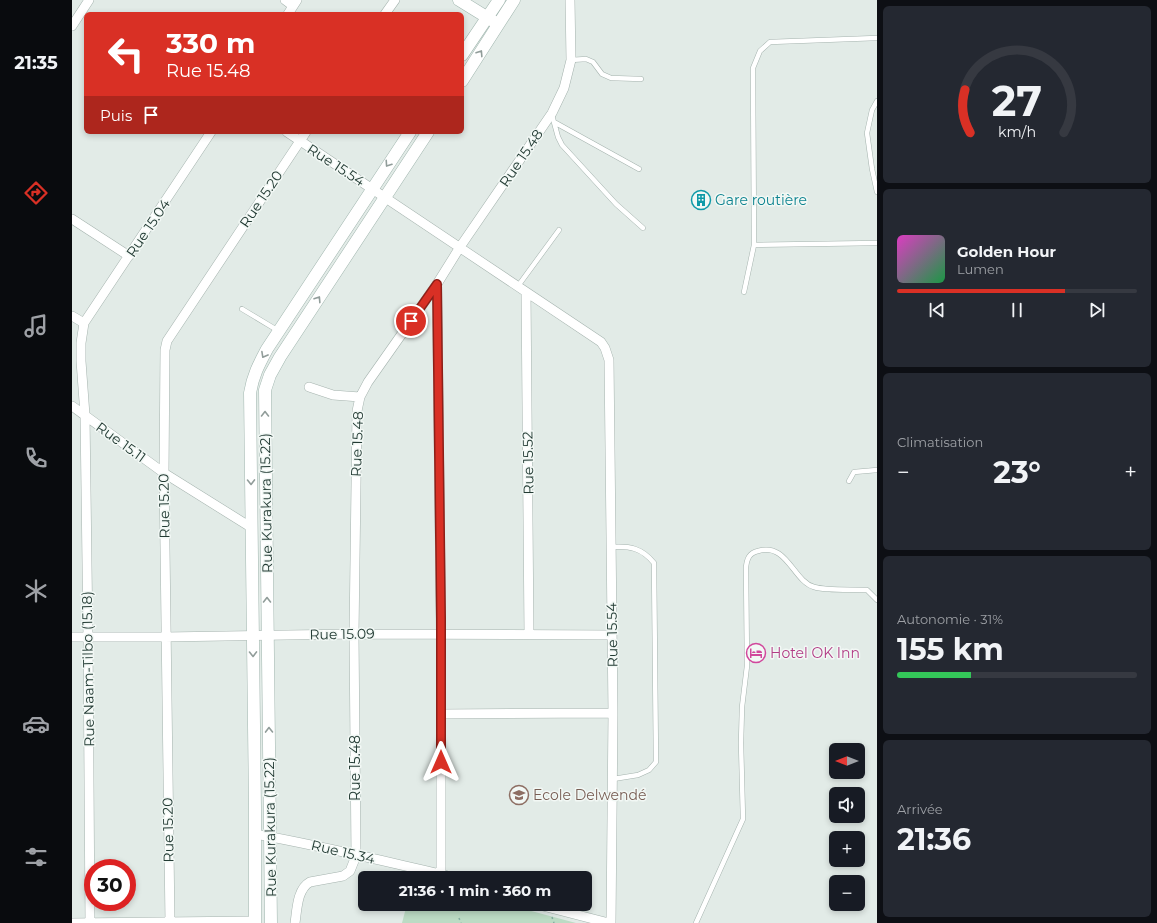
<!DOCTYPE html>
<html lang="fr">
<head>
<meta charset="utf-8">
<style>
  :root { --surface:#171b24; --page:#242831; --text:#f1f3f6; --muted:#9ea1a6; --line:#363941; --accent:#d93025 }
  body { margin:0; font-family:Montserrat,sans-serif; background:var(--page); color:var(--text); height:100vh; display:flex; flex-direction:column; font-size:15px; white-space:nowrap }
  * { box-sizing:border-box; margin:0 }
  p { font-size:13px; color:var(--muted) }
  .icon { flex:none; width:22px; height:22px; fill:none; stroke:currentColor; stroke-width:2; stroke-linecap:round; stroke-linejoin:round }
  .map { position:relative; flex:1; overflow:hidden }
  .side { display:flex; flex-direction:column; gap:6px; padding:6px; background:#0d0f14; width:280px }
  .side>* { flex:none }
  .top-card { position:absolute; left:12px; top:12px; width:380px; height:122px; border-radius:6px; box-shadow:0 2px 6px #0003; background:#d93025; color:#fff; overflow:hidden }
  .needle { width:26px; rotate:270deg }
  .controls { position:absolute; left:757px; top:743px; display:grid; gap:8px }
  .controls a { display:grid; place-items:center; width:36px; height:36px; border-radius:6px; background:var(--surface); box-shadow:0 2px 6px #0003; font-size:20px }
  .speed { position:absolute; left:12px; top:859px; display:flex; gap:8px; font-size:20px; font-weight:700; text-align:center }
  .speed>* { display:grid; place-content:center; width:52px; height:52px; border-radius:50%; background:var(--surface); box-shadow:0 2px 6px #0003; line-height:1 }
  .speed .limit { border:6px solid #d22; background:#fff; color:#111 }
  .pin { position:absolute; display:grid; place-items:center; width:34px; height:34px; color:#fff; margin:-17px; border:2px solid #fff; border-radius:50%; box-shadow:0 1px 4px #0007 }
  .me { position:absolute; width:44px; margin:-22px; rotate:0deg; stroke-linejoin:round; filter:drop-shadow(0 0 3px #0008) }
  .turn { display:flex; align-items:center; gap:14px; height:84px; padding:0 16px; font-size:18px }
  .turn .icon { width:52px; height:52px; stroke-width:2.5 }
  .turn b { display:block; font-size:28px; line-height:34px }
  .then { display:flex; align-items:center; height:38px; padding:0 16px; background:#0003; gap:8px; font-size:15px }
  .big { font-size:30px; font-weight:700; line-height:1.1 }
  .side .card { flex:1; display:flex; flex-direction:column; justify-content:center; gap:6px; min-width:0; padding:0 14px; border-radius:6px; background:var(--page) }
  .side .dial { align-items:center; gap:0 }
  .dial svg { height:104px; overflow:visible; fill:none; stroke:var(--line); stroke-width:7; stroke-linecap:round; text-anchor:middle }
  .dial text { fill:var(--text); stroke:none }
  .song { display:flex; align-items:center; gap:12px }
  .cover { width:48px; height:48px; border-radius:6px; background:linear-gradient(135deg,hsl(310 70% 55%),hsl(140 70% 35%)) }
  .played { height:4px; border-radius:2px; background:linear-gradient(90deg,var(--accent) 70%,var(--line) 70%) }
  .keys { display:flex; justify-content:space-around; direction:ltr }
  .heat { display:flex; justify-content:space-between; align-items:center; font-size:22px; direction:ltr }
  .charge { height:6px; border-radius:3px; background:linear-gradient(90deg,#34c759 31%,var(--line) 0) }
  .trip { position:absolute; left:286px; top:871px; width:234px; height:40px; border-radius:6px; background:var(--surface); box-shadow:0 2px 6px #0003; font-weight:700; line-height:40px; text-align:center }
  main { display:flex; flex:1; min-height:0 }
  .tabs { display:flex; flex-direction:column; width:72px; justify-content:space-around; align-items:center; background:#090b0e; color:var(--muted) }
  .tabs .icon { width:28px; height:28px }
  .tabs .on { color:var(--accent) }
  .tabs b { font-size:18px; color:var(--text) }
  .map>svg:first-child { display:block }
  .green { fill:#bcdbc4 }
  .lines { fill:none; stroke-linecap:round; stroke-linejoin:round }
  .lane-casing { stroke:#a5b3ae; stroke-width:5.5 }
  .street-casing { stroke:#a5b3ae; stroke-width:10 }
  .secondary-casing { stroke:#a1b6af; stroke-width:13 }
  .path { stroke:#84ada0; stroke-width:1.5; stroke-dasharray:2 3; stroke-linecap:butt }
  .lane { stroke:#fff; stroke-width:4.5 }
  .street { stroke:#fff; stroke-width:9 }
  .secondary { stroke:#fff; stroke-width:12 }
  .oneway { stroke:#919d9a }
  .route-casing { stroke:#8d1f18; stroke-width:10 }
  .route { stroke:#d93025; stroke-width:7 }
  .labels { text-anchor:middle; stroke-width:3; stroke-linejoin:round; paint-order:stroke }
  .street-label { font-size:14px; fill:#233b34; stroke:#f2f8f5 }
  .culture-label { font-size:14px; fill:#0d838f; stroke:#f2f8f5; text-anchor:start }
  .hotel-label { font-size:14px; fill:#b23c85; stroke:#f2f8f5; text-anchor:start }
  .education-label { font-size:14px; fill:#785e54; stroke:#f2f8f5; text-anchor:start }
</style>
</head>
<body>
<main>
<nav class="tabs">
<b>21:35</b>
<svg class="icon on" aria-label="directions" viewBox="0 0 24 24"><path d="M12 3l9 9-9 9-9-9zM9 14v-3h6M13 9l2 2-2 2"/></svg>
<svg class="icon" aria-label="music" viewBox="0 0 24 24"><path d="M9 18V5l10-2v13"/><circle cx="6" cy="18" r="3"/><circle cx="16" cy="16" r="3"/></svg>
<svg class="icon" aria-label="phone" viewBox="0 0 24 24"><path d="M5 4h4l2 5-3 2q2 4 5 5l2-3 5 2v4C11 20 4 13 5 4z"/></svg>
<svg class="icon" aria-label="climate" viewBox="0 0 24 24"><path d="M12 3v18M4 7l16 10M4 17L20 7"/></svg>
<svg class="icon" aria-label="car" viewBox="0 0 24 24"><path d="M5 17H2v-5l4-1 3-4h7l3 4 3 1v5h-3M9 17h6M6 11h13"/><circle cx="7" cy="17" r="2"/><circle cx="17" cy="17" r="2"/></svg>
<svg class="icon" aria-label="filters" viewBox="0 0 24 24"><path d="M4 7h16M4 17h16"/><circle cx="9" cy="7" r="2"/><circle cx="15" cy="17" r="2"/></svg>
</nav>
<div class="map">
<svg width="805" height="923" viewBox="0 0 805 923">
  <rect width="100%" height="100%" fill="#e2ebe7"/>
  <!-- green -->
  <path class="green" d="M335,904H433L504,923H330Z"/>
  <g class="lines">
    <!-- lane casing -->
    <g class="lane-casing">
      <path id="lane" d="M499,60L514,59L521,62L530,74L539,78L569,79
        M805,101L800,110L795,133L800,169L805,192
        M480,115L486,137L490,145L544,204L571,228
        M482,122L567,169
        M682,245L805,243
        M446,286L487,230
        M672,292L682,245L681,68L688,51L698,42L805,38
        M170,309L205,330
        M777,481L782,472L805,470
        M540,547C558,546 570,548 582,563L584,762L577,770L566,775L541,779
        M624,923L671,819L669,743L670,707L675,666L674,567C675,559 677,553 686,551C715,542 721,581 742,587C755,591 781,589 795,590L805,600"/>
    </g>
    <!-- street casing -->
    <g class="street-casing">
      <path id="street" d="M213,0L221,6
        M216,14L225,0
        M313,14L323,0
        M0,26L17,0
        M215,132L529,342L533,348L537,360L541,713L539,923
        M0,219L57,256
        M365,284L369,634V874
        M454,292L457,634
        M0,316L12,323
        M237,387L261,395L288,397
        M0,406L92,473L180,528
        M0,637H93L282,634L540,635
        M369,714L541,713
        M183,834C245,845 307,860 369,874L383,878
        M463,904L537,923
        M0,923L183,921
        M18,923L16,638L13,415L9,361V343L12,323L139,132
        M98,923L92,473L93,350L95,341L234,132
        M223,923C225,910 225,889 238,882L271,876L278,871L284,856L282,634L285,411L288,397L296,382L365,284L388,247L480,113L492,88L499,60L498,0"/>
    </g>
    <!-- secondary casing -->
    <g class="secondary-casing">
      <path id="secondary" d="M387,0L421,21
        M390,55L427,0
        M390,81L442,0
        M183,923V809L178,393C181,375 187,364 195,349L338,132
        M199,923L193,390L198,375L208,357L356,132"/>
    </g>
    <!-- path -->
    <path class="path" d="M480,917L482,923
      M387,918L389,923"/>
    <!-- lane -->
    <use href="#lane" class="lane"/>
    <!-- street -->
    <use href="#street" class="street"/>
    <!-- secondary -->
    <use href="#secondary" class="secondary"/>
  </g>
  <!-- one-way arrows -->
  <defs><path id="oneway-chevron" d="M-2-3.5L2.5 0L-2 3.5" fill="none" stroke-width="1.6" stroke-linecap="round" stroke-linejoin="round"/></defs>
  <g class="oneway">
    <use href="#oneway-chevron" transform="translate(408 53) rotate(-57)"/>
    <use href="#oneway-chevron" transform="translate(316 164) rotate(124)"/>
    <use href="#oneway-chevron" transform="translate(246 299) rotate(-57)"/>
    <use href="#oneway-chevron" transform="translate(192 355) rotate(119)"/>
    <use href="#oneway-chevron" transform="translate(193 414) rotate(-90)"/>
    <use href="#oneway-chevron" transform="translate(179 482) rotate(89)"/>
    <use href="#oneway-chevron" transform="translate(195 600) rotate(-90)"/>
    <use href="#oneway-chevron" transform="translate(181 654) rotate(89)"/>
    <use href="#oneway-chevron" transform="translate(197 730) rotate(-91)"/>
  </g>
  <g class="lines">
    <!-- route casing -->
    <g class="route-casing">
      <path id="route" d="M339,321L365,284L369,618V762"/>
    </g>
    <!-- route -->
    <use href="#route" class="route"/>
  </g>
  <!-- icons -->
  <defs>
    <g id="building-ring" transform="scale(1)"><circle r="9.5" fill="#f2f8f5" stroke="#0f9aa8" stroke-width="1.5"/><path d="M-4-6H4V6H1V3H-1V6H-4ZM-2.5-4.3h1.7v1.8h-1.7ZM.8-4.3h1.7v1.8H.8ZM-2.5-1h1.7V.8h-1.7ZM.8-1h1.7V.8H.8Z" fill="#0f9aa8"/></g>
    <g id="hotel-ring" transform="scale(1)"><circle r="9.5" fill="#f2f8f5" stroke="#d1479c" stroke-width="1.5"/><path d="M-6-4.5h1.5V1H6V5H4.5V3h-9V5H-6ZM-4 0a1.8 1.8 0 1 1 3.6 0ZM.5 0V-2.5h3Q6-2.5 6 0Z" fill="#d1479c"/></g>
    <g id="school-ring" transform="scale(1)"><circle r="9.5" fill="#f2f8f5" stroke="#8d6e63" stroke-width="1.5"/><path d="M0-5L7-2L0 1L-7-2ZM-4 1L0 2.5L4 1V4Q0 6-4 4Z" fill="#8d6e63"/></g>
  </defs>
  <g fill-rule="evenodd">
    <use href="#building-ring" x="629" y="200"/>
    <use href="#hotel-ring" x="684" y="653"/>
    <use href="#school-ring" x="447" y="795"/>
  </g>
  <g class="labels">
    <!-- street labels -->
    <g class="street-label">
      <text transform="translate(449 158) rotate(-56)" y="5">Rue 15.48</text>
      <text transform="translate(264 165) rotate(33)" y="5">Rue 15.54</text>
      <text transform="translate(189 199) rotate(-56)" y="5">Rue 15.20</text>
      <text transform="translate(76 228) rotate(-56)" y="5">Rue 15.04</text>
      <text transform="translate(49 442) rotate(36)" y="5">Rue 15.11</text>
      <text transform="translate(285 444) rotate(-88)" y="5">Rue 15.48</text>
      <text transform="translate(456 463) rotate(-91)" y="5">Rue 15.52</text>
      <text transform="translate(194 503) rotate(-91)" y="5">Rue Kurakura (15.22)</text>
      <text transform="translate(92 506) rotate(-91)" y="5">Rue 15.20</text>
      <text transform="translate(270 634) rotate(-1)" y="5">Rue 15.09</text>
      <text transform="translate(540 635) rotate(-91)" y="5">Rue 15.54</text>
      <text transform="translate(16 669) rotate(-91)" y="5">Rue Naam-Tilbo (15.18)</text>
      <text transform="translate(283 768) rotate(-90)" y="5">Rue 15.48</text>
      <text transform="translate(198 827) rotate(-91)" y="5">Rue Kurakura (15.22)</text>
      <text transform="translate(96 830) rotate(-91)" y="5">Rue 15.20</text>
      <text transform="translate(271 852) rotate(13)" y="5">Rue 15.34</text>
    </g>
    <!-- culture labels -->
    <g class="culture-label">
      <text x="643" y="205">Gare routière</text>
    </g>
    <!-- hotel labels -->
    <g class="hotel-label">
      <text x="698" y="658">Hotel OK Inn</text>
    </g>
    <!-- education labels -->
    <g class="education-label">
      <text x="461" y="800">Ecole Delwendé</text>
    </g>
  </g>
</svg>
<div class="controls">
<a><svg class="needle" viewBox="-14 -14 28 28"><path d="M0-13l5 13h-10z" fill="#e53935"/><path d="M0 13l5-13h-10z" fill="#9ea1a6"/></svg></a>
<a><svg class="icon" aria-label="sound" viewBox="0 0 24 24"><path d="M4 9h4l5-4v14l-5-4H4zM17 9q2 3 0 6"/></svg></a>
<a>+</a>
<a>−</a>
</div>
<div class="speed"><div class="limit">30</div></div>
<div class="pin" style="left:339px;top:321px;background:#d93025"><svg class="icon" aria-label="arrive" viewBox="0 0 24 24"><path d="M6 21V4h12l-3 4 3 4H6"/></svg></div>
<svg class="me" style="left:369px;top:762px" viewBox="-20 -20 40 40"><path d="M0-17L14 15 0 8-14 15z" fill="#d93025" stroke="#fff" stroke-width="4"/></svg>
<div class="trip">21:36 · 1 min · 360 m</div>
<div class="top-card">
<div class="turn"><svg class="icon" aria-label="left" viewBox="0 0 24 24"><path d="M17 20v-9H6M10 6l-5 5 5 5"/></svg><div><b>330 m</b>Rue 15.48</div></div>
<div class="then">Puis<svg class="icon" aria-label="arrive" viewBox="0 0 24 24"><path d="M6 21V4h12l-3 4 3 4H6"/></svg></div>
</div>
</div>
<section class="side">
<div class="card dial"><svg viewBox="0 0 100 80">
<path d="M14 69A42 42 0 1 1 86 69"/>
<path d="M14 69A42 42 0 0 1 10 36" stroke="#d93025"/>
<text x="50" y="56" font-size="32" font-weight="700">27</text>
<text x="50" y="72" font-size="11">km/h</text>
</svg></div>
<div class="card">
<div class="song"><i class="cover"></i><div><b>Golden Hour</b><p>Lumen</p></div></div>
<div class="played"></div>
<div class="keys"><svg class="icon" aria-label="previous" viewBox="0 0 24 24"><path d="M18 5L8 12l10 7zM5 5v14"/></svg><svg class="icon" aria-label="pause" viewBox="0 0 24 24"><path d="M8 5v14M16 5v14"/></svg><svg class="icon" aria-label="next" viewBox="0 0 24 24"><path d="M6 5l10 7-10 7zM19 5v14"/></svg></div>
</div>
<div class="card"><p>Climatisation</p>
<div class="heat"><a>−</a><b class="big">23°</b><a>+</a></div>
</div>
<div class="card"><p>Autonomie · 31%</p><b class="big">155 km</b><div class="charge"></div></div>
<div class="card"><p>Arrivée</p><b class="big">21:36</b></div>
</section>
</main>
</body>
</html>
